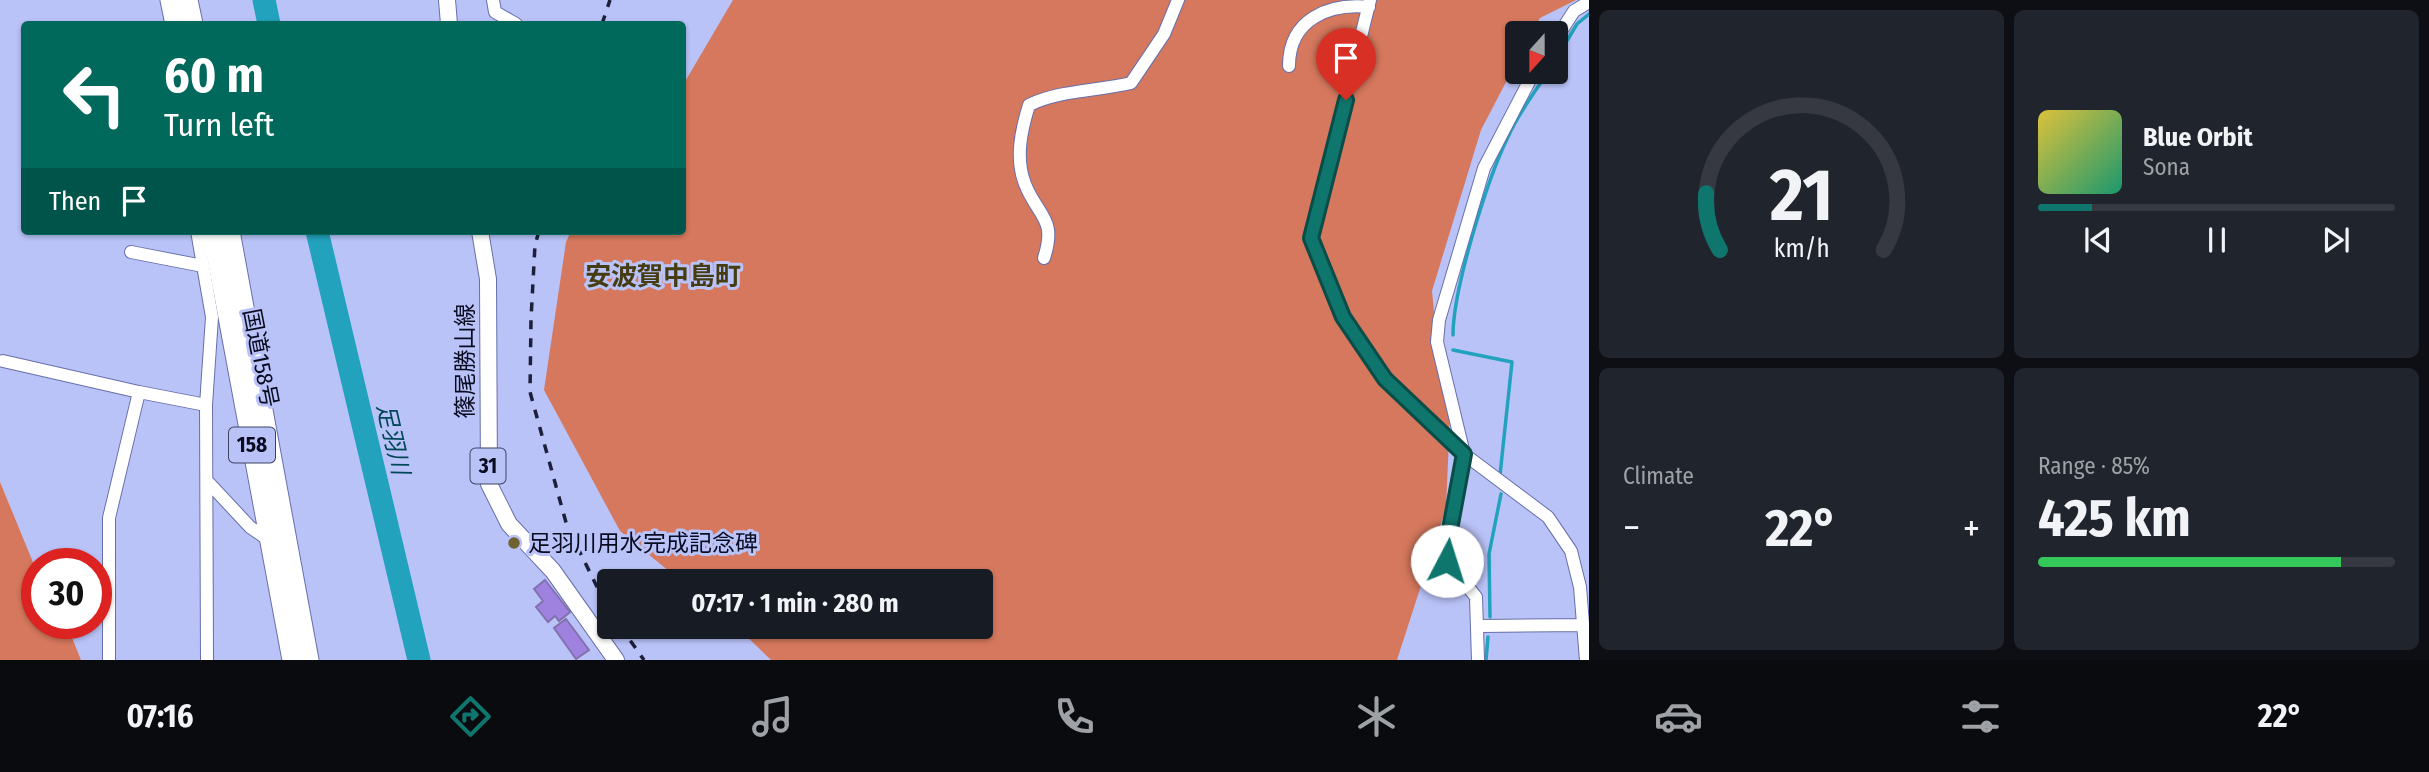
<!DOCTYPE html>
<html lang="en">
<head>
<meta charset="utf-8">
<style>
  :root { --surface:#171b24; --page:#20242c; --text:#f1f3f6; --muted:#9ea1a6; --line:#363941; --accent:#0f766e }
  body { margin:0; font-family:"Fira Sans Condensed","Noto Sans JP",sans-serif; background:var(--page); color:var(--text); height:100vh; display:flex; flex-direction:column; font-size:26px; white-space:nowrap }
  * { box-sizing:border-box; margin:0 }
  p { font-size:23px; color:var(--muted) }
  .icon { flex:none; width:38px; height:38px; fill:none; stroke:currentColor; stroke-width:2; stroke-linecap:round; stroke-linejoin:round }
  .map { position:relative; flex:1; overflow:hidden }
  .panel { display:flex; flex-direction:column; gap:10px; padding:10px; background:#0d0f14; width:840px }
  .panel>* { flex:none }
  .hud { position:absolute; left:21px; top:21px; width:665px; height:214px; border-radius:7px; box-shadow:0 2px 5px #0004; background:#00695c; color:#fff; overflow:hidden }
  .needle { width:46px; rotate:201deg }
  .buttons { position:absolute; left:1505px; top:21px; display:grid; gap:14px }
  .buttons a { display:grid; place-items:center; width:63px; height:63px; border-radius:7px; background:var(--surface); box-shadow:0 2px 5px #0004; font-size:35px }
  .speed { position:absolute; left:21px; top:548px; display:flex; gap:14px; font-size:35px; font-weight:700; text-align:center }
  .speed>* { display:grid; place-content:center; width:91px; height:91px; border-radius:50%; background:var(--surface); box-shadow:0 2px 5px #0004; line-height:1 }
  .speed .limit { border:10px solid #d22; background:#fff; color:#111 }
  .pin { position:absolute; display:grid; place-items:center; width:60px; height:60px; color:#fff; margin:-72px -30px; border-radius:50% 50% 50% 0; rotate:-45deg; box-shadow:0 0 7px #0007 }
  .pin .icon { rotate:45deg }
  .me { position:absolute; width:77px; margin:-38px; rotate:5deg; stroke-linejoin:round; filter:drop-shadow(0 0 5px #0008) }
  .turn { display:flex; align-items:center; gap:24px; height:147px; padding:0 28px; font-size:32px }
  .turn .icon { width:91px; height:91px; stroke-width:2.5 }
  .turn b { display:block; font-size:49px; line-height:60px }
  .then { display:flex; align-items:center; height:66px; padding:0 28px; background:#0003; gap:14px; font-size:26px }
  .big { font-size:52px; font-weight:700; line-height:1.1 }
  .panel .card { flex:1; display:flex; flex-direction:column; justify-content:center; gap:10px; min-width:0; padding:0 24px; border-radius:10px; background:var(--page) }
  .panel .dial { align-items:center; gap:0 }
  .dial svg { height:182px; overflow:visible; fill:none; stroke:var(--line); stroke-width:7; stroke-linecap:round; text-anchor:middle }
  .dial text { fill:var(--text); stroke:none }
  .song { display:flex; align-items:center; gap:21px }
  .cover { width:84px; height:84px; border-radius:10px; background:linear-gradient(135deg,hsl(50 70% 55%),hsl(160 70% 35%)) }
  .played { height:7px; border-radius:4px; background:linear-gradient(90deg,var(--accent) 15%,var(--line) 15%) }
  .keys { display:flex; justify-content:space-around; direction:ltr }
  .heat { display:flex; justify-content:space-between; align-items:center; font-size:38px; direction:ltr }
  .charge { height:10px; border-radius:5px; background:linear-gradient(90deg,#34c759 85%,var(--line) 0) }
  .panel .tiles { flex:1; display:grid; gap:10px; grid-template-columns:repeat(2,1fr) }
  .trip { position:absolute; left:597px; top:569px; width:396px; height:70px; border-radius:7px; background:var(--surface); box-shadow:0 2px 5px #0004; font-weight:700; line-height:70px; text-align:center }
  .tab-bar { display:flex; height:112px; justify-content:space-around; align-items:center; background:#090b0e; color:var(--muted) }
  .tab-bar .icon { width:49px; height:49px }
  .tab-bar .current { color:var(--accent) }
  .tab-bar b { font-size:32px; color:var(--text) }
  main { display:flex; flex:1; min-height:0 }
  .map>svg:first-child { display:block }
  .green { fill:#d5785d }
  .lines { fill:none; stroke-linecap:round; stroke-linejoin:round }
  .stream { stroke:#22a2bd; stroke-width:3.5 }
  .river { stroke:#22a2bd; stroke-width:23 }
  .building { fill:#9f82df; stroke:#8371ae; stroke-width:2 }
  .minor-casing { stroke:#676fab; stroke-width:14 }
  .major-casing { stroke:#676fab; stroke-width:18 }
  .highway-casing { stroke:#676fab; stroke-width:21 }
  .minor { stroke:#fff; stroke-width:12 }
  .major { stroke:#fff; stroke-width:16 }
  .highway { stroke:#fff; stroke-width:19 }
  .rail { stroke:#1d203a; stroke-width:3.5; stroke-dasharray:9 9; stroke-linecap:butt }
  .route-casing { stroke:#0a4d48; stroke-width:18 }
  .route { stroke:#0f766e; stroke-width:12 }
  .poi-dot { fill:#6e6330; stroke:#bac3f8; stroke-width:2.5 }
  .labels { text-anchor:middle; stroke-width:6; stroke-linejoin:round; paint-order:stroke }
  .shield { fill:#bac3f8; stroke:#3e4262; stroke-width:2 }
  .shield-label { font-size:21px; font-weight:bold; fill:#090b21 }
  .street-label { font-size:23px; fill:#090b21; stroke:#bac3f8 }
  .poi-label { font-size:23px; fill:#090b21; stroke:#bac3f8; text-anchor:start }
  .water-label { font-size:24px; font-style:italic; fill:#004857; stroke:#bac3f8 }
  .quarter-label { font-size:26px; font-weight:bold; fill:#453c12; stroke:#bac3f8 }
</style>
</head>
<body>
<main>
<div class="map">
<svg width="1589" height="660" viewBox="0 0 1589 660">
  <rect width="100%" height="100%" fill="#bac3f8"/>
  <!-- green -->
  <path class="green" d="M733,0H1576L1540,18L1532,33H1517V61L1481,130L1432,291L1437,342L1451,391L1446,508L1397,660H771L737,627L980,626V581H681L620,531L544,390L566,242L571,231H682L683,85Z
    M0,482L37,572V623H66L81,660H0Z"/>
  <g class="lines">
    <!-- stream -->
    <path class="stream" d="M1556,59L1577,24L1589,14
      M1453,335C1453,289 1487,180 1508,137C1518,114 1534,93 1548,72
      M1453,350L1512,362L1500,475
      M1490,617L1489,554L1501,494
      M1486,660L1488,637"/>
    <!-- river -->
    <path class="river" d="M264,0L269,24
      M317,231L419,660"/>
  </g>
  <!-- building -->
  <path class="building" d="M545,580L570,612L559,621L555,616L548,622L536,607L543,601L534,589Z
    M566,619L589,650L576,659L554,628Z"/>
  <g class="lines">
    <!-- minor casing -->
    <g class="minor-casing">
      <path id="minor" d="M493,0L495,12L516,24
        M1370,0L1311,238L1343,317L1385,379L1464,454L1548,517L1571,551L1580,587L1586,660
        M1556,39L1574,11L1589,2
        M1289,66C1289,19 1329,3 1369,7
        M197,231L212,317L206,405L207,660
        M131,252L203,266
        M1044,258C1057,218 1038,217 1025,184C1015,158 1021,131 1029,105C1060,90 1098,91 1131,83L1164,34L1178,0
        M3,361L139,392L109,518V660
        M139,392L206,405
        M209,483L250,527L270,541
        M1479,626L1583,625
        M1478,660L1476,597L1447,561L1446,551L1464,454L1437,342L1439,320L1484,168L1534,72"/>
    </g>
    <!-- major casing -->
    <g class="major-casing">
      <path id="major" d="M447,0L449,24
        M480,231L488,279L489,484L509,524L553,571L616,660"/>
    </g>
    <!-- highway casing -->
    <g class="highway-casing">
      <path id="highway" d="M170,0L175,24
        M188,0L193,24
        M212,231L292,660
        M230,231L309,660"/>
    </g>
    <!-- minor -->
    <use href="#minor" class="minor"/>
    <!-- major -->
    <use href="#major" class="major"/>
    <!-- highway -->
    <use href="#highway" class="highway"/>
    <!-- rail -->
    <path class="rail" d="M602,24L610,0
      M539,231L535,245L531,319L530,392L567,526L609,611
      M620,626L644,660"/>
  </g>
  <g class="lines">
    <!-- route casing -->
    <g class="route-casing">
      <path id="route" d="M1346,100L1311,238L1343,317L1385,379L1464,454L1446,551L1447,561"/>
    </g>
    <!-- route -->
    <use href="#route" class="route"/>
  </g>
  <!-- markers -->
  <circle class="poi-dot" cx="514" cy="543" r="7"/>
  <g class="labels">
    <!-- shield labels -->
    <g class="shield">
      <rect x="229" y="427.5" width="46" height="35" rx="5"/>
      <rect x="470.5" y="448.5" width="35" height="35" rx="5"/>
    </g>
    <g class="shield-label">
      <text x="252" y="452">158</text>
      <text x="488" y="473">31</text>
    </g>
    <!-- street labels -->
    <g class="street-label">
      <text transform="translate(261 358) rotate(79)" y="8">国道158号</text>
      <text transform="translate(465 361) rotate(-90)" y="8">篠尾勝山線</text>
    </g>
    <!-- poi labels -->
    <g class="poi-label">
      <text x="528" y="551">足羽川用水完成記念碑</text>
    </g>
    <!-- water labels -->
    <g class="water-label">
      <text transform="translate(393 439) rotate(77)" y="8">足羽川</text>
    </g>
    <!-- quarter labels -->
    <g class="quarter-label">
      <text x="663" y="285">安波賀中島町</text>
    </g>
  </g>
</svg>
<div class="buttons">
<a><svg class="needle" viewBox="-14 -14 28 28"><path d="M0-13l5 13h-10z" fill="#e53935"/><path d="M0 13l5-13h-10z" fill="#9ea1a6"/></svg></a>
</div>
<div class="speed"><div class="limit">30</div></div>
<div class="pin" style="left:1346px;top:100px;background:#d93025"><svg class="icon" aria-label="arrive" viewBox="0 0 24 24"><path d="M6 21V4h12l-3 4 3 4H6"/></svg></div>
<svg class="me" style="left:1447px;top:561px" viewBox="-20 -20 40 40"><circle r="19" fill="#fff"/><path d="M0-13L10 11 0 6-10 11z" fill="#0f766e"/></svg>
<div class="trip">07:17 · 1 min · 280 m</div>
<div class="hud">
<div class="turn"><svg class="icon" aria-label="left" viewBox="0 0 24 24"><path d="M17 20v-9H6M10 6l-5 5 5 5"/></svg><div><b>60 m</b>Turn left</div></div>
<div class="then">Then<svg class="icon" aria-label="arrive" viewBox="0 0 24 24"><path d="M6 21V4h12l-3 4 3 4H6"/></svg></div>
</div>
</div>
<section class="panel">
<div class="tiles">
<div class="card dial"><svg viewBox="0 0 100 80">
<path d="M14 69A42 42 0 1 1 86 69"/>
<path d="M14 69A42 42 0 0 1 8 44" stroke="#0f766e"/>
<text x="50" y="56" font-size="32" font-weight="700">21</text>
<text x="50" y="72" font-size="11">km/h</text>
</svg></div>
<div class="card">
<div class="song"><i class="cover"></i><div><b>Blue Orbit</b><p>Sona</p></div></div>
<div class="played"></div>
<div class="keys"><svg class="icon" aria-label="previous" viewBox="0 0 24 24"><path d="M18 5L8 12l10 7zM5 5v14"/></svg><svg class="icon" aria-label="pause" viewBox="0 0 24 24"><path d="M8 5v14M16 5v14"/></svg><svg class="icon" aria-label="next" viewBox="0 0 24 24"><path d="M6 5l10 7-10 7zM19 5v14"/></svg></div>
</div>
<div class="card"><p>Climate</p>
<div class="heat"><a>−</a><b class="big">22°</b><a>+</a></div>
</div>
<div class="card"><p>Range · 85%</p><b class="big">425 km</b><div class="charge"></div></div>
</div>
</section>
</main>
<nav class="tab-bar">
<b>07:16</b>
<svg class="icon current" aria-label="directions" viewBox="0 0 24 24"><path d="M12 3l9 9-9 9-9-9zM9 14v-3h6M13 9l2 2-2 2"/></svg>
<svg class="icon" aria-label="music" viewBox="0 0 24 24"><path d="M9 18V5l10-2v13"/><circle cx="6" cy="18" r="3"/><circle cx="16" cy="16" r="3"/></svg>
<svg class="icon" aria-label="phone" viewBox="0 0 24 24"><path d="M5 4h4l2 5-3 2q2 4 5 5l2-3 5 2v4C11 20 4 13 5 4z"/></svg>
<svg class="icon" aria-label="climate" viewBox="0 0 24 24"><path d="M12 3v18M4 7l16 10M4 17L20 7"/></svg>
<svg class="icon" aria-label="car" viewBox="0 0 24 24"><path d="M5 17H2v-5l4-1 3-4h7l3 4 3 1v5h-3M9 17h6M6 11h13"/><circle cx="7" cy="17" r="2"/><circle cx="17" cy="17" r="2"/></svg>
<svg class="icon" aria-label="filters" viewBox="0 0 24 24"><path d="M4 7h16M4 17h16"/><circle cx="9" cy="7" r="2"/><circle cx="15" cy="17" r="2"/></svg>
<b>22°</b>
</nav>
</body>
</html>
